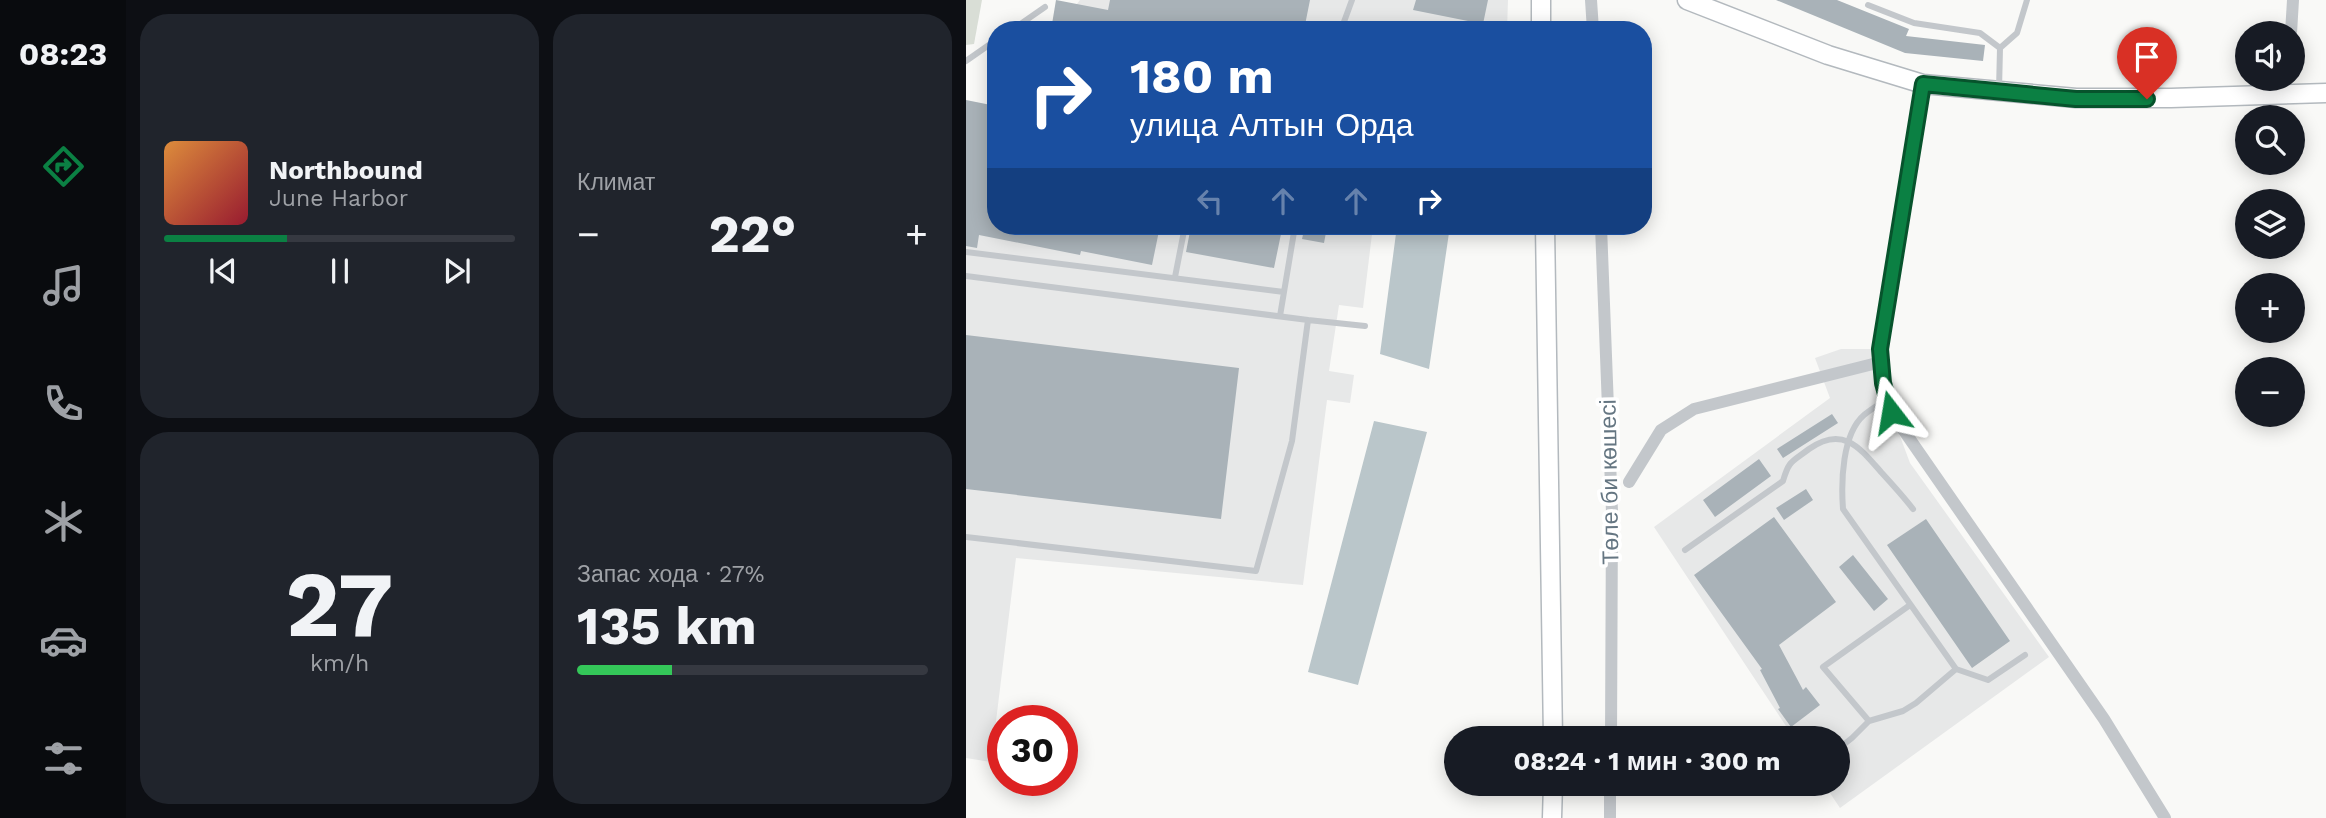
<!DOCTYPE html>
<html lang="ru">
<head>
<meta charset="utf-8">
<style>
  :root { --surface:#171b24; --page:#20242c; --text:#f1f3f6; --muted:#9ea1a6; --line:#363941; --accent:#0b8043 }
  body { margin:0; font-family:"Work Sans",sans-serif; background:var(--page); color:var(--text); height:100vh; display:flex; flex-direction:column; font-size:26px; white-space:nowrap }
  * { box-sizing:border-box; margin:0 }
  p { font-size:23px; color:var(--muted) }
  .icon { flex:none; width:38px; height:38px; fill:none; stroke:currentColor; stroke-width:2; stroke-linecap:round; stroke-linejoin:round }
  .map { position:relative; flex:1; overflow:hidden }
  .sheet { display:flex; flex-direction:column; gap:14px; padding:14px; background:#0d0f14; width:840px }
  .sheet>* { flex:none }
  .hud { position:absolute; left:21px; top:21px; width:665px; height:214px; border-radius:28px; box-shadow:0 4px 18px #0003; background:#1a4fa0; color:#fff; overflow:hidden }
  .fabs { position:absolute; left:1269px; top:21px; display:grid; gap:14px }
  .fabs a { display:grid; place-items:center; width:70px; height:70px; border-radius:50%; background:var(--surface); box-shadow:0 4px 18px #0003; font-size:35px }
  .speed { position:absolute; left:21px; top:705px; display:flex; gap:14px; font-size:35px; font-weight:700; text-align:center }
  .speed>* { display:grid; place-content:center; width:91px; height:91px; border-radius:50%; background:var(--surface); box-shadow:0 4px 18px #0003; line-height:1 }
  .speed .limit { border:10px solid #d22; background:#fff; color:#111 }
  .pin { position:absolute; display:grid; place-items:center; width:60px; height:60px; color:#fff; margin:-72px -30px; border-radius:50% 50% 50% 0; rotate:-45deg; box-shadow:0 0 7px #0007 }
  .pin .icon { rotate:45deg }
  .me { position:absolute; width:77px; margin:-38px; rotate:346deg; stroke-linejoin:round; filter:drop-shadow(0 0 5px #0008) }
  .turn { display:flex; align-items:center; gap:24px; height:147px; padding:0 28px; font-size:32px }
  .turn .icon { width:91px; height:91px; stroke-width:2.5 }
  .turn b { display:block; font-size:49px; line-height:60px }
  .lanes { display:flex; align-items:center; height:66px; padding:0 28px; background:#0003; justify-content:center; gap:35px; direction:ltr }
  .lanes .off { opacity:.35 }
  .big { font-size:52px; font-weight:700; line-height:1.1 }
  .sheet .tile { flex:1; display:flex; flex-direction:column; justify-content:center; gap:10px; min-width:0; padding:0 24px; border-radius:28px; background:var(--page) }
  .sheet .dial { align-items:center; gap:0 }
  .dial b { font-size:91px; line-height:1 }
  .song { display:flex; align-items:center; gap:21px }
  .cover { width:84px; height:84px; border-radius:10px; background:linear-gradient(135deg,hsl(30 70% 55%),hsl(350 70% 35%)) }
  .played { height:7px; border-radius:4px; background:linear-gradient(90deg,var(--accent) 35%,var(--line) 35%) }
  .keys { display:flex; justify-content:space-around; direction:ltr }
  .heat { display:flex; justify-content:space-between; align-items:center; font-size:38px; direction:ltr }
  .charge { height:10px; border-radius:5px; background:linear-gradient(90deg,#34c759 27%,var(--line) 0) }
  .sheet .tiles { flex:1; display:grid; gap:14px; grid-template-columns:repeat(2,1fr) }
  .trip { position:absolute; left:478px; top:726px; width:406px; height:70px; border-radius:35px; background:var(--surface); box-shadow:0 4px 18px #0003; font-weight:700; line-height:70px; text-align:center }
  main { display:flex; flex:1; min-height:0 }
  .tabs { display:flex; flex-direction:column; width:126px; justify-content:space-around; align-items:center; background:#090b0e; color:var(--muted) }
  .tabs .icon { width:49px; height:49px }
  .tabs .active { color:var(--accent) }
  .tabs b { font-size:32px; color:var(--text) }
  .map>svg:first-child { display:block }
  .built { fill:#e7e8e8 }
  .green { fill:#d9ded6 }
  .water { fill:#bac6ca }
  .building { fill:#a9b2b8 }
  .lines { fill:none; stroke-linecap:round; stroke-linejoin:round }
  .secondary-casing { stroke:#b3b9be; stroke-width:21 }
  .service { stroke:#c3c7cb; stroke-width:6 }
  .minor { stroke:#c3c7cb; stroke-width:12 }
  .secondary { stroke:#fff; stroke-width:18 }
  .route-casing { stroke:#07532c; stroke-width:18 }
  .route { stroke:#0b8043; stroke-width:12 }
  .labels { text-anchor:middle; stroke-width:7; stroke-linejoin:round; paint-order:stroke }
  .street-label { font-size:23px; fill:#657682; stroke:#fff }
</style>
</head>
<body>
<main>
<nav class="tabs">
<b>08:23</b>
<svg class="icon active" aria-label="directions" viewBox="0 0 24 24"><path d="M12 3l9 9-9 9-9-9zM9 14v-3h6M13 9l2 2-2 2"/></svg>
<svg class="icon" aria-label="music" viewBox="0 0 24 24"><path d="M9 18V5l10-2v13"/><circle cx="6" cy="18" r="3"/><circle cx="16" cy="16" r="3"/></svg>
<svg class="icon" aria-label="phone" viewBox="0 0 24 24"><path d="M5 4h4l2 5-3 2q2 4 5 5l2-3 5 2v4C11 20 4 13 5 4z"/></svg>
<svg class="icon" aria-label="climate" viewBox="0 0 24 24"><path d="M12 3v18M4 7l16 10M4 17L20 7"/></svg>
<svg class="icon" aria-label="car" viewBox="0 0 24 24"><path d="M5 17H2v-5l4-1 3-4h7l3 4 3 1v5h-3M9 17h6M6 11h13"/><circle cx="7" cy="17" r="2"/><circle cx="17" cy="17" r="2"/></svg>
<svg class="icon" aria-label="filters" viewBox="0 0 24 24"><path d="M4 7h16M4 17h16"/><circle cx="9" cy="7" r="2"/><circle cx="15" cy="17" r="2"/></svg>
</nav>
<section class="sheet">
<div class="tiles">
<div class="tile">
<div class="song"><i class="cover"></i><div><b>Northbound</b><p>June Harbor</p></div></div>
<div class="played"></div>
<div class="keys"><svg class="icon" aria-label="previous" viewBox="0 0 24 24"><path d="M18 5L8 12l10 7zM5 5v14"/></svg><svg class="icon" aria-label="pause" viewBox="0 0 24 24"><path d="M8 5v14M16 5v14"/></svg><svg class="icon" aria-label="next" viewBox="0 0 24 24"><path d="M6 5l10 7-10 7zM19 5v14"/></svg></div>
</div>
<div class="tile"><p>Климат</p>
<div class="heat"><a>−</a><b class="big">22°</b><a>+</a></div>
</div>
<div class="tile dial"><b>27</b><p>km/h</p></div>
<div class="tile"><p>Запас хода · 27%</p><b class="big">135 km</b><div class="charge"></div></div>
</div>
</section>
<div class="map">
<svg width="1360" height="818" viewBox="0 0 1360 818">
  <rect width="100%" height="100%" fill="#f9f9f7"/>
  <!-- built -->
  <path class="built" d="M114,0H542L541,30H91Z
    M0,152L30,226H407L397,308L373,305L363,371L388,375L384,403L361,400L337,585L50,558L25,762L0,758Z
    M875,349H914L925,412L944,463L1083,657L874,808L858,784H872V738H828L688,527L864,398L849,358Z"/>
  <!-- green -->
  <path class="green" d="M0,0H16L8,44L0,45Z"/>
  <!-- water -->
  <path class="water" d="M431,226H484L463,369L414,354Z
    M408,421L461,432L392,685L342,672Z"/>
  <!-- building -->
  <path class="building" d="M90,0L142,10L144,0H344L338,30H85Z
    M450,0H522L517,24L447,10Z
    M810,0H871L943,29L940,36L1019,45L1017,61L939,53Z
    M0,100L30,106V226H194L186,265L115,251L114,255L13,235L11,248L0,246Z
    M225,226H273L315,234L308,268L220,252Z
    M339,226L361,227L358,243L336,239Z
    M0,335L273,368L255,519L0,489Z
    M866,414L872,423L817,458L811,449Z
    M793,459L805,476L749,517L737,500Z
    M840,489L847,500L818,520L810,508Z
    M808,517L870,602L813,645L837,690L840,687L854,705L825,727L812,709L814,708L794,670L796,669L728,575Z
    M960,519L1044,641L1006,668L921,545Z
    M887,555L922,599L908,611L873,567Z"/>
  <g class="lines">
    <!-- secondary casing -->
    <g class="secondary-casing">
      <path id="secondary" d="M575,0V30
        M721,0L862,55L957,84L1110,98H1205L1360,93
        M579,226L587,738
        M586,818L587,784"/>
    </g>
    <!-- service -->
    <path class="service" d="M902,5L948,23L1014,33L1034,48
      M46,30L79,7
      M375,30L386,0
      M0,61L30,40
      M1033,90L1034,48L1051,33L1061,0
      M0,252L318,292
      M0,276L342,320
      M209,277L219,226
      M314,316L329,226
      M0,537L290,571L326,441L342,320L399,326
      M719,550L817,481C823,460 826,462 843,449C877,425 894,448 915,472C926,484 937,496 947,509
      M990,669L1022,680L1059,655
      M903,721L857,667L944,605
      M872,749L886,738L903,721L937,711L950,703L990,669L877,509C875,482 876,434 898,415C905,409 914,404 921,399"/>
    <!-- minor -->
    <path class="minor" d="M625,0L627,30
      M1325,33L1327,0
      M957,84L914,349L917,383L925,412L1138,719L1199,818
      M1306,95L1311,79
      M635,226L646,512L645,738
      M663,482L695,430L728,409L915,362
      M644,818V784"/>
    <!-- secondary -->
    <use href="#secondary" class="secondary"/>
  </g>
  <g class="lines">
    <!-- route casing -->
    <g class="route-casing">
      <path id="route" d="M925,412L917,383L914,349L957,84L1110,99H1181"/>
    </g>
    <!-- route -->
    <use href="#route" class="route"/>
  </g>
  <g class="labels">
    <!-- street labels -->
    <g class="street-label">
      <text transform="translate(643 482) rotate(-91)" y="8">Төле би көшесі</text>
    </g>
  </g>
</svg>
<div class="fabs">
<a><svg class="icon" aria-label="sound" viewBox="0 0 24 24"><path d="M4 9h4l5-4v14l-5-4H4zM17 9q2 3 0 6"/></svg></a>
<a><svg class="icon" aria-label="search" viewBox="0 0 24 24"><circle cx="10" cy="10" r="6"/><path d="M15 15l6 6"/></svg></a>
<a><svg class="icon" aria-label="layers" viewBox="0 0 24 24"><path d="M12 4l9 5-9 5-9-5zM3 14l9 5 9-5"/></svg></a>
<a>+</a>
<a>−</a>
</div>
<div class="speed"><div class="limit">30</div></div>
<div class="pin" style="left:1181px;top:99px;background:#d93025"><svg class="icon" aria-label="arrive" viewBox="0 0 24 24"><path d="M6 21V4h12l-3 4 3 4H6"/></svg></div>
<svg class="me" style="left:925px;top:412px" viewBox="-20 -20 40 40"><path d="M0-17L14 15 0 8-14 15z" fill="#0b8043" stroke="#fff" stroke-width="4"/></svg>
<div class="trip">08:24 · 1 мин · 300 m</div>
<div class="hud">
<div class="turn"><svg class="icon" aria-label="right" viewBox="0 0 24 24"><path d="M7 20v-9h11M14 6l5 5-5 5"/></svg><div><b>180 m</b>улица Алтын Орда</div></div>
<div class="lanes"><svg class="icon off" aria-label="left" viewBox="0 0 24 24"><path d="M17 20v-9H6M10 6l-5 5 5 5"/></svg><svg class="icon off" aria-label="ahead" viewBox="0 0 24 24"><path d="M12 20V5M6 11l6-6 6 6"/></svg><svg class="icon off" aria-label="ahead" viewBox="0 0 24 24"><path d="M12 20V5M6 11l6-6 6 6"/></svg><svg class="icon" aria-label="right" viewBox="0 0 24 24"><path d="M7 20v-9h11M14 6l5 5-5 5"/></svg></div>
</div>
</div>
</main>
</body>
</html>
